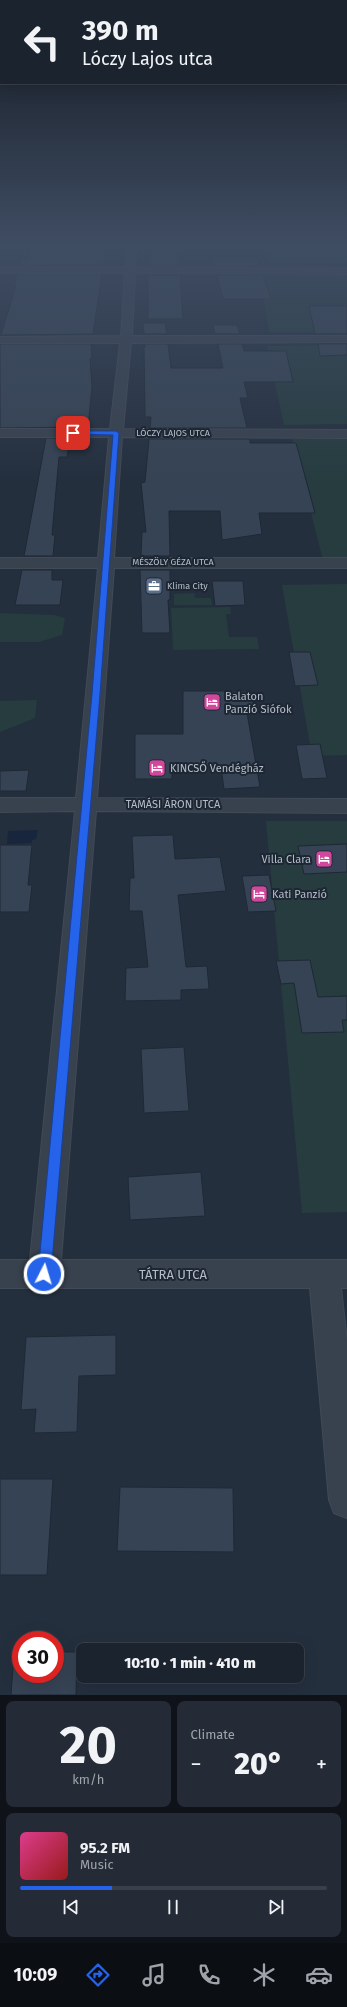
<!DOCTYPE html>
<html lang="en">
<head>
<meta charset="utf-8">
<style>
  :root { --surface:#1b232e; --page:#242b36; --text:#f1f3f6; --muted:#a0a4aa; --line:#39404a; --accent:#2563eb }
  body { margin:0; font-family:"Fira Sans",sans-serif; background:var(--page); color:var(--text); height:100vh; display:flex; flex-direction:column; font-size:15px; white-space:nowrap }
  * { box-sizing:border-box; margin:0 }
  p { font-size:13px; color:var(--muted) }
  .icon { flex:none; width:22px; height:22px; fill:none; stroke:currentColor; stroke-width:2; stroke-linecap:round; stroke-linejoin:round }
  .map { position:relative; height:1695px; overflow:hidden }
  .sheet { display:flex; flex-direction:column; gap:6px; padding:6px; background:#0f1319; flex:1 }
  .sheet>* { flex:none }
  .hud { position:absolute; left:0px; top:0px; width:347px; height:84px; box-shadow:0 4px 16px #0002,0 0 0 1px var(--line); background:#1b232e; color:var(--text); overflow:hidden }
  .speed { position:absolute; left:12px; top:1631px; display:flex; gap:8px; font-size:20px; font-weight:700; text-align:center }
  .speed>* { display:grid; place-content:center; width:52px; height:52px; border-radius:50%; background:var(--surface); box-shadow:0 4px 16px #0002,0 0 0 1px var(--line); line-height:1 }
  .speed .limit { border:6px solid #d22; background:#fff; color:#111 }
  .pin { position:absolute; display:grid; place-items:center; width:34px; height:34px; color:#fff; margin:-17px; border-radius:8px; box-shadow:0 2px 6px #0006 }
  .me { position:absolute; width:44px; margin:-22px; rotate:5deg; stroke-linejoin:round; filter:drop-shadow(0 0 3px #0008) }
  .turn { display:flex; align-items:center; gap:14px; height:84px; padding:0 16px; font-size:18px }
  .turn .icon { width:52px; height:52px; stroke-width:2.5 }
  .turn b { display:block; font-size:28px; line-height:34px }
  .big { font-size:30px; font-weight:800; line-height:1.1 }
  .sheet .widget { flex:1; display:flex; flex-direction:column; justify-content:center; gap:6px; min-width:0; padding:0 14px; border-radius:8px; background:var(--page) }
  .sheet .dial { align-items:center; gap:0 }
  .dial b { font-size:52px; line-height:1 }
  .song { display:flex; align-items:center; gap:12px }
  .cover { width:48px; height:48px; border-radius:6px; background:linear-gradient(135deg,hsl(330 70% 55%),hsl(0 70% 35%)) }
  .played { height:4px; border-radius:2px; background:linear-gradient(90deg,var(--accent) 30%,var(--line) 30%) }
  .keys { display:flex; justify-content:space-around; direction:ltr }
  .heat { display:flex; justify-content:space-between; align-items:center; font-size:22px; direction:ltr }
  .sheet .tiles { flex:1; display:grid; gap:6px; grid-template-columns:1fr 1fr }
  .widget:last-child { grid-column:span 2 }
  .trip { position:absolute; left:76px; top:1643px; width:228px; height:40px; border-radius:8px; background:var(--surface); box-shadow:0 4px 16px #0002,0 0 0 1px var(--line); font-weight:800; line-height:40px; text-align:center }
  .dock { display:flex; height:64px; justify-content:space-around; align-items:center; background:#0b0e12; color:var(--muted) }
  .dock .icon { width:28px; height:28px }
  .dock .active { color:var(--accent) }
  .dock b { font-size:18px; color:var(--text) }
  .map>svg:first-child { display:block }
  .green { fill:#263c3f }
  .water { fill:#17263c }
  .building { fill:#364354; stroke:#1f2835 }
  .lines { fill:none; stroke-linecap:round; stroke-linejoin:round }
  .street-casing { stroke:#414a57; stroke-width:2 }
  .street { fill:#38414e; fill-rule:evenodd }
  .route { fill:#2563eb; stroke:#184099 }
  .labels { text-anchor:middle; stroke-width:4; stroke-linejoin:round; paint-order:stroke }
  .far-street-label { font-size:9px; fill:#b4bcc9; stroke:#1d2633 }
  .far-poi-label { font-size:9px; fill:#b4bcc9; stroke:#1d2633; text-anchor:start }
  .poi-label { font-size:11px; fill:#b4bcc9; stroke:#1d2633; text-anchor:start }
  .street-label { font-size:11px; fill:#b4bcc9; stroke:#1d2633 }
  .near-street-label { font-size:13px; fill:#b4bcc9; stroke:#1d2633 }
</style>
</head>
<body>
<div class="map">
<svg width="347" height="1695" viewBox="0 0 347 1695">
  <rect width="100%" height="100%" fill="#242f3e"/>
  <!-- green -->
  <path class="green" d="M264,244H347V263H268Z
    M260,275H347V332H269Z
    M347,345V424L284,425L267,346Z
    M347,438V559L323,560L292,439Z
    M347,584V755L312,756L282,585Z
    M194,593L195,598H211L212,605H174V594Z
    M230,607L231,614H226L229,637H257L259,649L173,650L171,608Z
    M0,613L54,615L65,618L62,635L39,642H0Z
    M37,700L35,718L0,732V701Z
    M266,821H347V1212L302,1213Z"/>
  <!-- water -->
  <path class="water" d="M38,830L36,839L32,840V843L7,844L8,831Z"/>
  <!-- building -->
  <path class="building" d="M32,244H106L104,264L20,266L22,259L29,258Z
    M152,247H178L179,266H148V257H153Z
    M213,259H257L260,266H215Z
    M17,274H102L93,334L1,335L16,286H14Z
    M148,275H180L183,319H148Z
    M217,275H263L271,299H223Z
    M309,306H347V334H315Z
    M143,323H165L167,334H144Z
    M213,325H237L240,334H215Z
    M0,344H91L92,359H90L92,387L88,427L0,428Z
    M145,344H168L171,368H223L218,344H242L244,351H286L293,382H244L248,398H240L247,428H150L151,417H145L144,347H145Z
    M318,344H347V355L320,356Z
    M46,438H70L67,457H59L52,535H55L53,556H24Z
    M149,439H250V443H296L315,513H259L262,534L222,540L220,511H169L170,556H141L142,532H146L141,483L145,482Z
    M22,570H52V580H63L60,605H15Z
    M140,570H170V600H168L170,633H142Z
    M212,581H243L245,605L215,606Z
    M289,652H310L318,685L295,686Z
    M183,691H252L254,713H247L260,787L224,789L221,767L172,768V779H135V734H183Z
    M320,744L327,778L302,779L296,745Z
    M29,770L26,791H0V771Z
    M173,835L175,859L220,857L226,891L178,895L186,967L207,966L209,989L181,990V1000L125,1001L126,968L148,967L142,911H129L130,878H134L132,836Z
    M347,844V872L304,874L298,846Z
    M0,845H32L28,885H32L29,912H0Z
    M269,875L276,911L248,912L242,876Z
    M310,960L318,997L347,996V1020H342L344,1032L302,1033L294,983L281,984L276,961Z
    M184,1047L189,1111L144,1113L141,1049Z
    M201,1172L205,1216L130,1220L128,1177Z
    M116,1335V1375L79,1376L77,1432L34,1433L36,1409L21,1410L26,1337Z
    M0,1479H53L47,1575H0Z
    M120,1487L233,1488L234,1552L117,1551Z
    M55,1652H77L76,1695H11L14,1653H21V1674H55Z"/>
  <g class="lines">
    <!-- street casing -->
    <g class="street-casing">
      <path id="street" d="M127,244H137L135,267L347,268V274L135,273L132,336H347V342L131,343L123,429L347,430V438L122,437L114,558H347V568H114L97,798L347,799V813L96,811L61,1260H347V1288H341L347,1341V1518L334,1513L329,1500L310,1288H0V1260H30L75,811L0,812V798H76L98,568H0V558H98L109,437H0V429H110L120,343H0V337L121,336L125,273H0V267H126Z"/>
    </g>
    <!-- street -->
    <use href="#street" class="street"/>
  </g>
  <!-- sky -->
  <linearGradient id="sky" x2="0" y2="1"><stop stop-color="#141a22"/><stop offset="0.51" stop-color="#3f4d63"/><stop offset="1" stop-color="#3f4d63" stop-opacity="0"/></linearGradient>
  <rect width="347" height="481" fill="url(#sky)"/>
  <!-- route -->
  <path class="route" d="M73,431H116L119,433L100,694L51,1274L49,1278L44,1280L40,1278L38,1274L92,694L113,435L71,434Z"/>
  <!-- icons -->
  <defs>
    <g id="office-square" transform="scale(0.9)"><rect x="-9" y="-9" width="18" height="18" rx="4" fill="#5c6f8a" stroke="#1d2633"/><path d="M-6-3h4V-5.5h4V-3h4V5H-6ZM-1-4.5V-3h2v-1.5ZM-6 0V1H6V0Z" fill="#fff"/></g>
    <g id="hotel-square" transform="scale(0.9)"><rect x="-9" y="-9" width="18" height="18" rx="4" fill="#d1479c" stroke="#1d2633"/><path d="M-6-4.5h1.5V1H6V5H4.5V3h-9V5H-6ZM-4 0a1.8 1.8 0 1 1 3.6 0ZM.5 0V-2.5h3Q6-2.5 6 0Z" fill="#fff"/></g>
  </defs>
  <g fill-rule="evenodd">
    <use href="#office-square" x="154" y="586"/>
    <use href="#hotel-square" x="212" y="702"/>
    <use href="#hotel-square" x="157" y="768"/>
    <use href="#hotel-square" x="324" y="859"/>
    <use href="#hotel-square" x="259" y="894"/>
  </g>
  <g class="labels">
    <!-- far-street labels -->
    <g class="far-street-label">
      <text x="173" y="436">LÓCZY LAJOS UTCA</text>
      <text x="173" y="565">MÉSZÖLY GÉZA UTCA</text>
    </g>
    <!-- far-poi labels -->
    <g class="far-poi-label">
      <text x="167" y="589">Klima City</text>
    </g>
    <!-- poi labels -->
    <g class="poi-label">
      <text x="225" y="700">Balaton<tspan x="225" dy="13">Panzió Siófok</tspan></text>
      <text x="170" y="772">KINCSŐ Vendégház</text>
      <text x="311" y="863" text-anchor="end">Villa Clara</text>
      <text x="272" y="898">Kati Panzió</text>
    </g>
    <!-- street labels -->
    <g class="street-label">
      <text x="173" y="808">TAMÁSI ÁRON UTCA</text>
    </g>
    <!-- near-street labels -->
    <g class="near-street-label">
      <text x="173" y="1279">TÁTRA UTCA</text>
    </g>
  </g>
</svg>
<div class="speed"><div class="limit">30</div></div>
<div class="pin" style="left:73px;top:433px;background:#d93025"><svg class="icon" aria-label="arrive" viewBox="0 0 24 24"><path d="M6 21V4h12l-3 4 3 4H6"/></svg></div>
<svg class="me" style="left:44px;top:1274px" viewBox="-20 -20 40 40"><circle r="17" fill="#2563eb" stroke="#fff" stroke-width="3"/><path d="M0-11L8 9 0 5-8 9z" fill="#fff"/></svg>
<div class="trip">10:10 · 1 min · 410 m</div>
<div class="hud">
<div class="turn"><svg class="icon" aria-label="left" viewBox="0 0 24 24"><path d="M17 20v-9H6M10 6l-5 5 5 5"/></svg><div><b>390 m</b>Lóczy Lajos utca</div></div>
</div>
</div>
<section class="sheet">
<div class="tiles">
<div class="widget dial"><b>20</b><p>km/h</p></div>
<div class="widget"><p>Climate</p>
<div class="heat"><a>−</a><b class="big">20°</b><a>+</a></div>
</div>
<div class="widget">
<div class="song"><i class="cover"></i><div><b>95.2 FM</b><p>Music</p></div></div>
<div class="played"></div>
<div class="keys"><svg class="icon" aria-label="previous" viewBox="0 0 24 24"><path d="M18 5L8 12l10 7zM5 5v14"/></svg><svg class="icon" aria-label="pause" viewBox="0 0 24 24"><path d="M8 5v14M16 5v14"/></svg><svg class="icon" aria-label="next" viewBox="0 0 24 24"><path d="M6 5l10 7-10 7zM19 5v14"/></svg></div>
</div>
</div>
</section>
<nav class="dock">
<b>10:09</b>
<svg class="icon active" aria-label="directions" viewBox="0 0 24 24"><path d="M12 3l9 9-9 9-9-9zM9 14v-3h6M13 9l2 2-2 2"/></svg>
<svg class="icon" aria-label="music" viewBox="0 0 24 24"><path d="M9 18V5l10-2v13"/><circle cx="6" cy="18" r="3"/><circle cx="16" cy="16" r="3"/></svg>
<svg class="icon" aria-label="phone" viewBox="0 0 24 24"><path d="M5 4h4l2 5-3 2q2 4 5 5l2-3 5 2v4C11 20 4 13 5 4z"/></svg>
<svg class="icon" aria-label="climate" viewBox="0 0 24 24"><path d="M12 3v18M4 7l16 10M4 17L20 7"/></svg>
<svg class="icon" aria-label="car" viewBox="0 0 24 24"><path d="M5 17H2v-5l4-1 3-4h7l3 4 3 1v5h-3M9 17h6M6 11h13"/><circle cx="7" cy="17" r="2"/><circle cx="17" cy="17" r="2"/></svg>
</nav>
</body>
</html>
